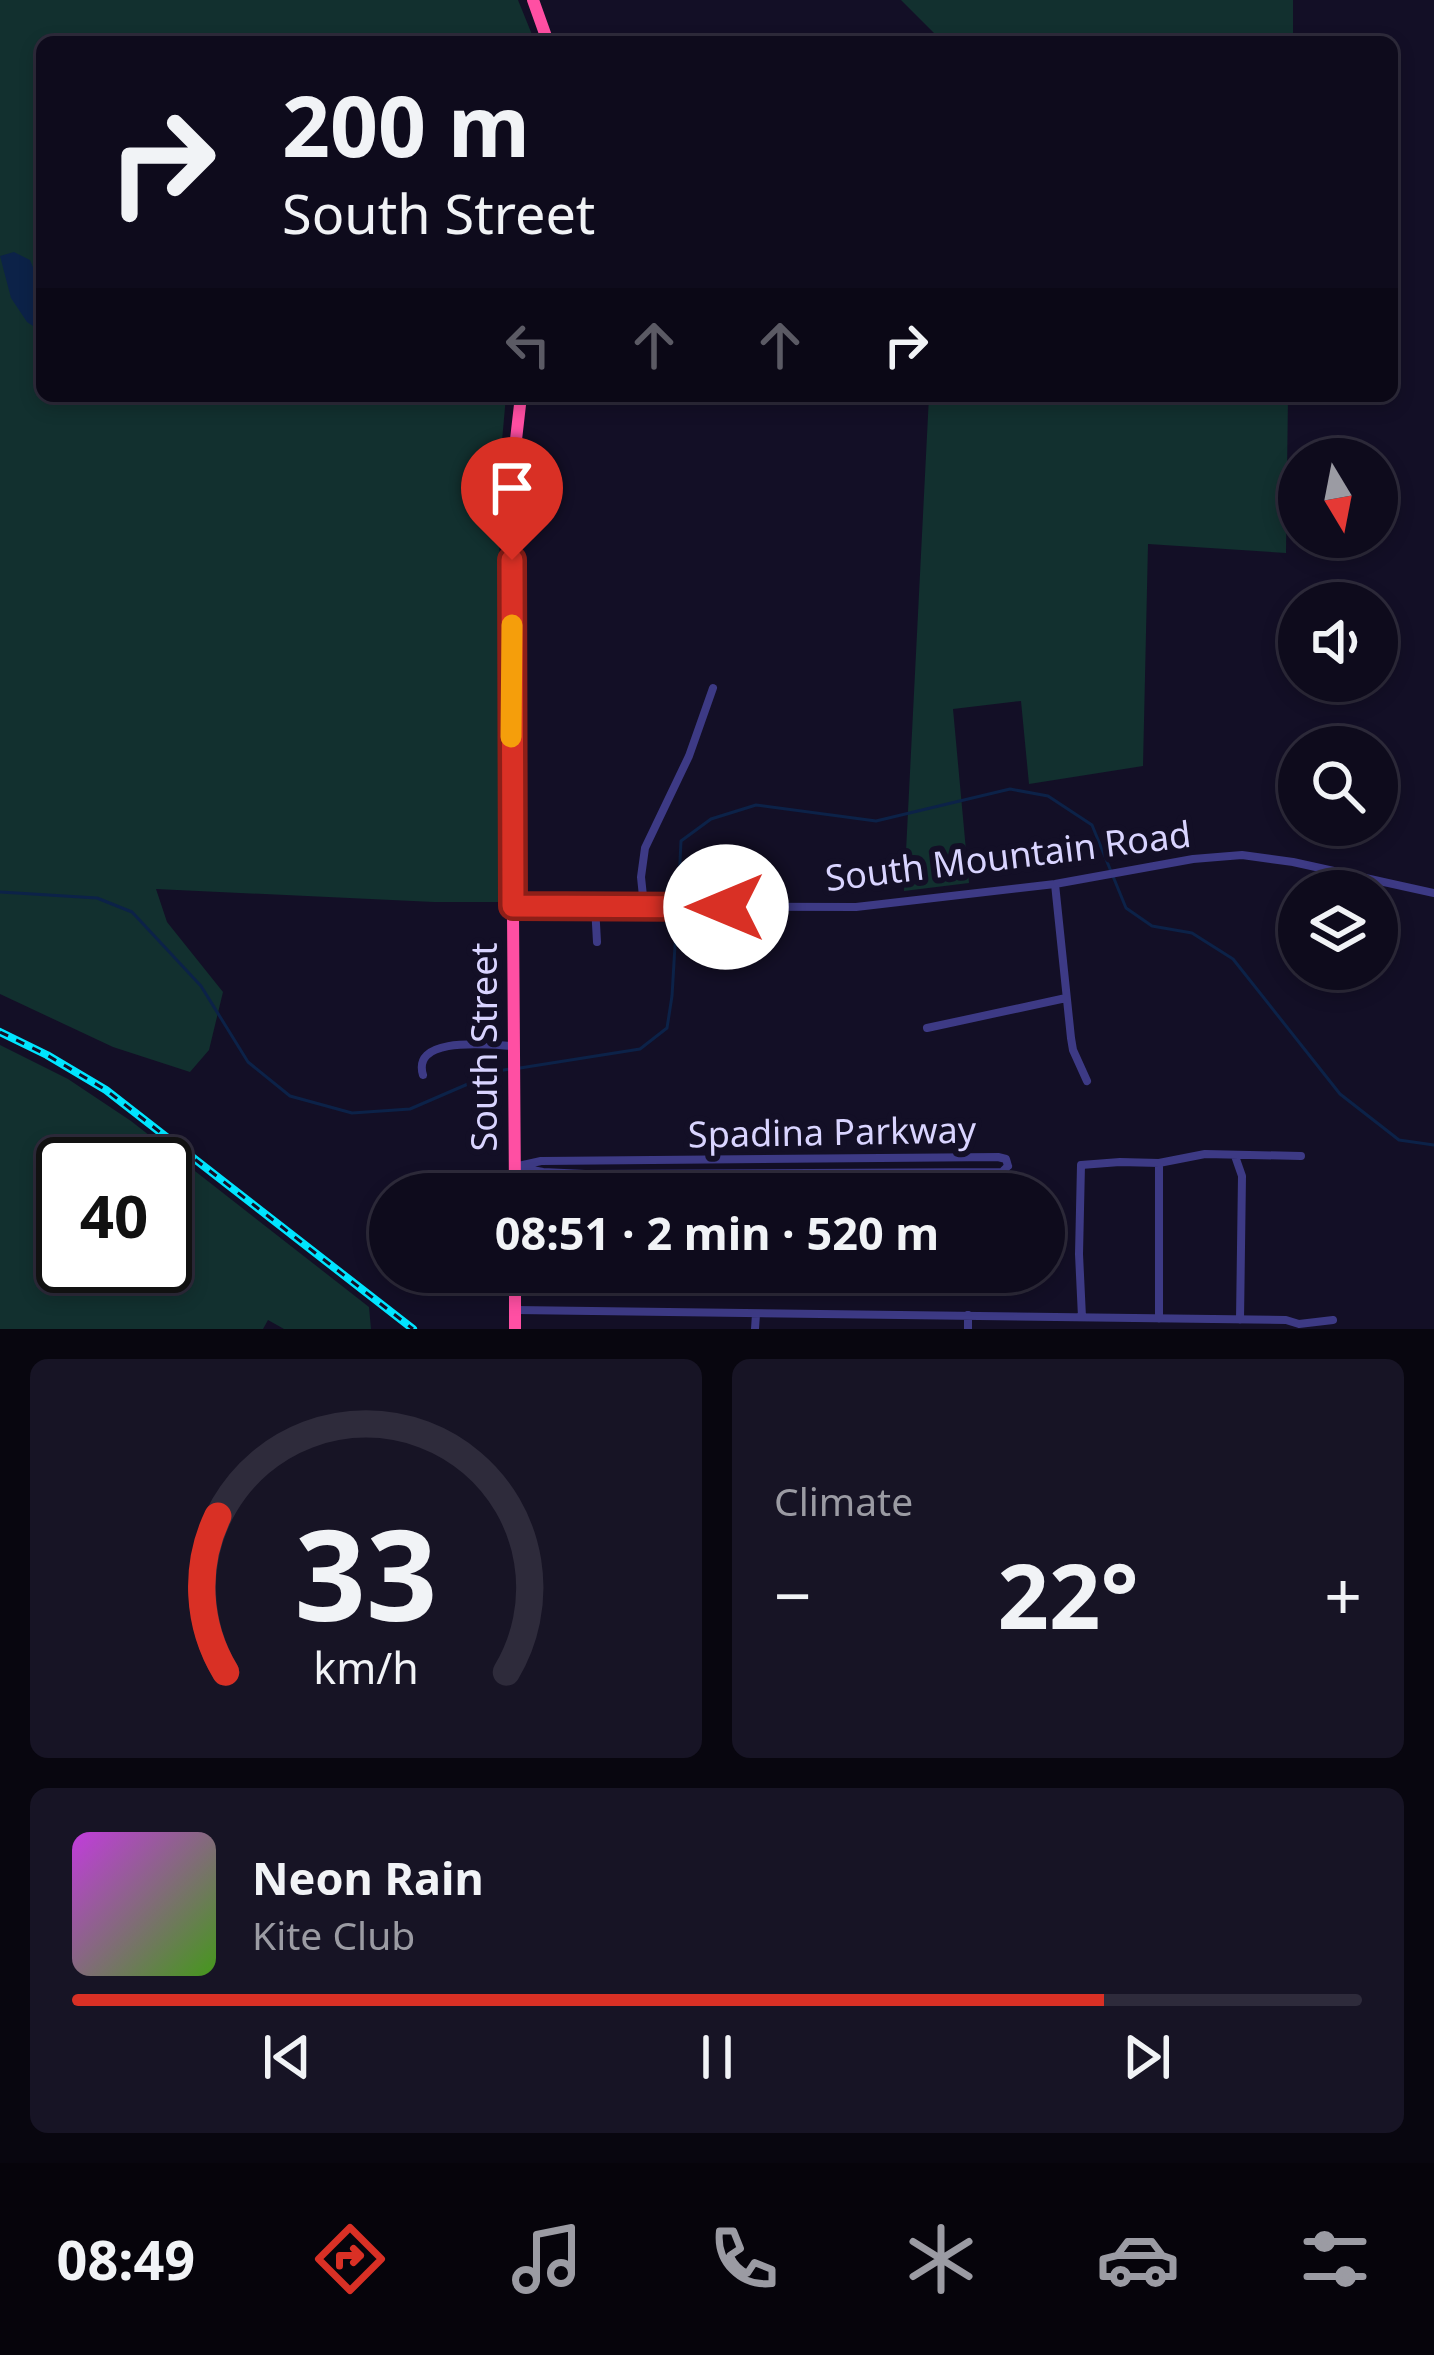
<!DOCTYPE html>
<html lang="en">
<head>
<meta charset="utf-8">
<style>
  :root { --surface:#0e0b1c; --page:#171425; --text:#f1f3f6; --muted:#9b9ba3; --line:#2e2b3b; --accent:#d93025 }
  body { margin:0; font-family:"Noto Sans",sans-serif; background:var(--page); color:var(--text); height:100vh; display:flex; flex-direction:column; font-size:45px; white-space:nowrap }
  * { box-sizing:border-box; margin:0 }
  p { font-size:39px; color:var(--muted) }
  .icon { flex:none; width:66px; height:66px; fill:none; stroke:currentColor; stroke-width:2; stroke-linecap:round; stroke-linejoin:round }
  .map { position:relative; height:1329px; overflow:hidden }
  .side { display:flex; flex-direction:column; gap:30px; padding:30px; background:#08060f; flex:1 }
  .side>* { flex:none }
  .guide { position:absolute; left:36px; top:36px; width:1362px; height:366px; border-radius:18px; box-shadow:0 6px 18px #0003,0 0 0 3px var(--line); background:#0e0b1c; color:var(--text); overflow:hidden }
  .needle { width:78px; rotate:170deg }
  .tools { position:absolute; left:1278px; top:438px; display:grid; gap:24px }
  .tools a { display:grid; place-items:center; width:120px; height:120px; border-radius:50%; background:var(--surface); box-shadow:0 6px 18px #0003,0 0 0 3px var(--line); font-size:60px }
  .speed { position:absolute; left:36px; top:1137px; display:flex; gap:24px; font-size:60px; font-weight:700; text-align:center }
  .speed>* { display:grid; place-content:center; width:156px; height:156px; border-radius:50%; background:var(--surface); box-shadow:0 6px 18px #0003,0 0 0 3px var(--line); line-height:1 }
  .speed .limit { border:6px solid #111; border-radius:18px; background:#fff; color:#111 }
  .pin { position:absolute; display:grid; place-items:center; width:102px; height:102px; color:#fff; margin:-123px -51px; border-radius:50% 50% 50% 0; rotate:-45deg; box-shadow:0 0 12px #0007 }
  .pin .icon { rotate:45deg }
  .me { position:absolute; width:132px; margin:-66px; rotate:270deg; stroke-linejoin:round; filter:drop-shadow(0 0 9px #0008) }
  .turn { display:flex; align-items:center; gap:42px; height:252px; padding:0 48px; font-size:54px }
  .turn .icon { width:156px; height:156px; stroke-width:2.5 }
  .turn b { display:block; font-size:84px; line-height:102px }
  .lanes { display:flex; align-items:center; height:114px; padding:0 48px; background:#0003; justify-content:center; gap:60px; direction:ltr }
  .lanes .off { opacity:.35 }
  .big { font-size:90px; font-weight:700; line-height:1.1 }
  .side .tile { flex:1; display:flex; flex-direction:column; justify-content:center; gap:18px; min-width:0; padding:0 42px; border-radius:18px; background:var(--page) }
  .side .dial { align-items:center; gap:0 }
  .dial svg { height:312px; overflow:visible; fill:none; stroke:var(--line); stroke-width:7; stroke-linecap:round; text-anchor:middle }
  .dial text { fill:var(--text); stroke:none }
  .song { display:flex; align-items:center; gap:36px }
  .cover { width:144px; height:144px; border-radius:18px; background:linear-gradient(135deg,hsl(290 70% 55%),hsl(100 70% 35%)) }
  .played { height:12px; border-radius:6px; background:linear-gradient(90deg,var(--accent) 80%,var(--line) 80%) }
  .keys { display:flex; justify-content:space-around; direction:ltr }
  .heat { display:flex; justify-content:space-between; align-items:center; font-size:66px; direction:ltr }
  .side .tiles { flex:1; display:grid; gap:30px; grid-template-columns:1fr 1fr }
  .tile:last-child { grid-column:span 2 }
  .trip { position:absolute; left:369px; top:1173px; width:696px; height:120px; border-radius:60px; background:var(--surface); box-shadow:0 6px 18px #0003,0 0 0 3px var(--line); font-weight:700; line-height:120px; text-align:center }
  .menu { display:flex; height:192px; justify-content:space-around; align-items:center; background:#06040b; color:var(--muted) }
  .menu .icon { width:84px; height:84px }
  .menu .selected { color:var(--accent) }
  .menu b { font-size:54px; color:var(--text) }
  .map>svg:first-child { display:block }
  .green { fill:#12302f; fill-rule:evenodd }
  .water { fill:#0c2248 }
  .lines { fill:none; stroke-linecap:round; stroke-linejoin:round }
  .stream { stroke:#0c2248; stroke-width:3 }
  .minor { stroke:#3d3a85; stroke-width:8 }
  .highway { stroke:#ff4fa3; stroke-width:12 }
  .rail-casing { stroke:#00e5ff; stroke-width:8 }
  .rail { stroke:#130f26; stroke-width:3; stroke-dasharray:9; stroke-linecap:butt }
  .route-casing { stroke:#8d1f18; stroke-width:30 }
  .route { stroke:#d93025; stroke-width:21 }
  .slow { stroke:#f59e0b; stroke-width:21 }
  .labels { text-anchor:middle; stroke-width:12; stroke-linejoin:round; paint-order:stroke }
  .street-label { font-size:36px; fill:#d9d4ff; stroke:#130f26 }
</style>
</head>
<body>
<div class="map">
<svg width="1434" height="1329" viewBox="0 0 1434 1329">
  <rect width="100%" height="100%" fill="#130f26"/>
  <!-- green -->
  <path class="green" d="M0,0H518L535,42H42V396H506L498,486L502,665L501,902H434L156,889L167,922L223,992L209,1050L190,1072L113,1047L0,994Z
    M901,0H1293V42H943Z
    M929,396H1288L1286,553L1148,544L1143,766L1029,784L1021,701L953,709L969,883L904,891Z
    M0,1045L68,1079L131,1121L369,1307L371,1329H284L268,1320L263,1329H0ZM63,1164H165V1266H63Z"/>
  <!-- water -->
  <path class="water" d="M14,252L30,260L37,277L42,280V323L33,326L27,322L11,298L0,256Z"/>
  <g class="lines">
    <!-- stream -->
    <path class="stream" d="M0,892L97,898L132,912L201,986L248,1062L290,1096L352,1113L410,1109L498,1071L510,1069
      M678,902L681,841L711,819L756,805L876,821L1010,789L1048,796L1092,825L1126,908L1152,926L1192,933L1233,959L1340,1094L1399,1140L1434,1145
      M520,1068L640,1049L667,1028L672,996L677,912"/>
    <!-- minor -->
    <path class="minor" d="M1055,884L1071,1038L1073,1050L1087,1081
      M513,906L856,907L1055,884L1193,859L1242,855L1293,862L1434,893
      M595,906L597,942
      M644,906L641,877L645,848L689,756L713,688
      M927,1028L1066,998
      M423,1075C411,1035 490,1045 514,1046
      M1235,1156L1242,1176L1240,1320
      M514,1167L541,1161L998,1157L1006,1159L1008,1166
      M515,1167L543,1172L585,1174L1002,1172L1008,1166
      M500,1194L515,1193
      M516,1310L1286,1320L1299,1324L1333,1320
      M968,1315V1329
      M1082,1317L1079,1254L1081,1165L1120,1162L1159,1163L1205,1154L1301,1156
      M1159,1319V1163
      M755,1329L756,1314"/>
    <!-- highway -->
    <path class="highway" d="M533,0L548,42
      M515,1194L510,492L521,396
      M515,1329V1272"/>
    <!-- rail casing -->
    <g class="rail-casing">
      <path id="rail" d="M0,1032L47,1055L106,1090L413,1329"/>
    </g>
    <!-- rail -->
    <use href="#rail" class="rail"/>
  </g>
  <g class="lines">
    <!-- route casing -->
    <g class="route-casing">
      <path id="route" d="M512,560L513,906L726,907"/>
    </g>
    <!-- route -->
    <use href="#route" class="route"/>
    <!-- slow -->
    <path class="slow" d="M511,737L512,625"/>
  </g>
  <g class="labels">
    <!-- street labels -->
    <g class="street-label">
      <text transform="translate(1008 856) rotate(-7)" y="13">South Mountain Road</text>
      <text transform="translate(484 1047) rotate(-90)" y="13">South Street</text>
      <text transform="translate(832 1132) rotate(-1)" y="13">Spadina Parkway</text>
    </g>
  </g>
</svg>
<div class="tools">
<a><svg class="needle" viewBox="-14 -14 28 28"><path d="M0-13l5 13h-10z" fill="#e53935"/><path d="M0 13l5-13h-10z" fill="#9b9ba3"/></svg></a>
<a><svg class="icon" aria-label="sound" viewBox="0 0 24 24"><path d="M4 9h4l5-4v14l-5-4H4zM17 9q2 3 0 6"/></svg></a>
<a><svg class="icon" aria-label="search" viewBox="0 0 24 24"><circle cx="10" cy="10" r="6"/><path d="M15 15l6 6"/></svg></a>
<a><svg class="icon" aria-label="layers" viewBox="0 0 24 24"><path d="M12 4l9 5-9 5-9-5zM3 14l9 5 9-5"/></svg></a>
</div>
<div class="speed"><div class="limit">40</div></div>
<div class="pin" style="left:512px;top:560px;background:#d93025"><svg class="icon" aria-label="arrive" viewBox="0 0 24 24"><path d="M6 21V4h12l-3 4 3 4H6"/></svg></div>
<svg class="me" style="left:726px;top:907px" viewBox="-20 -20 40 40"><circle r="19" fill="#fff"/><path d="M0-13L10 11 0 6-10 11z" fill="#d93025"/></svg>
<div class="trip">08:51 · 2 min · 520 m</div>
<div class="guide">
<div class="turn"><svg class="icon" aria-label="right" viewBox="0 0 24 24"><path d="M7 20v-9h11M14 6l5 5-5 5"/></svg><div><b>200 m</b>South Street</div></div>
<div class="lanes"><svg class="icon off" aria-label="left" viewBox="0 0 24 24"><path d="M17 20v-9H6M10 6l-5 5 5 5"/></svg><svg class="icon off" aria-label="ahead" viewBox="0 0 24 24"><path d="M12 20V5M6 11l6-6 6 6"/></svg><svg class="icon off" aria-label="ahead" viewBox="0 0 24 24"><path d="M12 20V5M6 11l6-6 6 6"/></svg><svg class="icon" aria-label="right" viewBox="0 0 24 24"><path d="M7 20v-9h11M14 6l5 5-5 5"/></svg></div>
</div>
</div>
<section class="side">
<div class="tiles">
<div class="tile dial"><svg viewBox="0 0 100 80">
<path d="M14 69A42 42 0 1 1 86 69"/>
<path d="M14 69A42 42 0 0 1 12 29" stroke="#d93025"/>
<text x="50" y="56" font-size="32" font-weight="700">33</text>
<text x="50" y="72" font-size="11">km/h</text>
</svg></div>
<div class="tile"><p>Climate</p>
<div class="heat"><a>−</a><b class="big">22°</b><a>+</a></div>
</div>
<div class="tile">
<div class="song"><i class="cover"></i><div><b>Neon Rain</b><p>Kite Club</p></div></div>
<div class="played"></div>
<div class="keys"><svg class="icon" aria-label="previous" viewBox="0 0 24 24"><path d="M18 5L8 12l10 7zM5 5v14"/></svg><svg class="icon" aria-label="pause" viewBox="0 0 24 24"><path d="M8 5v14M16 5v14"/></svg><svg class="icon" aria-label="next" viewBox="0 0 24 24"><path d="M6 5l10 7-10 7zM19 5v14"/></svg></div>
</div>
</div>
</section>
<nav class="menu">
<b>08:49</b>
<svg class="icon selected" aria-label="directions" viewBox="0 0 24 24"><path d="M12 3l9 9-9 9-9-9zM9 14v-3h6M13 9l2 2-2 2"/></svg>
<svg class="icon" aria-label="music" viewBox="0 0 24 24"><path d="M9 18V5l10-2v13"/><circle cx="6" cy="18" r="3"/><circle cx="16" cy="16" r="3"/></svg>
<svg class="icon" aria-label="phone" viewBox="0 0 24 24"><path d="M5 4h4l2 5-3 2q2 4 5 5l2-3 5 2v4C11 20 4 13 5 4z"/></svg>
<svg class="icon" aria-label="climate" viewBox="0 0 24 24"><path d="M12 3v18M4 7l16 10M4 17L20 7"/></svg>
<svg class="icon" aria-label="car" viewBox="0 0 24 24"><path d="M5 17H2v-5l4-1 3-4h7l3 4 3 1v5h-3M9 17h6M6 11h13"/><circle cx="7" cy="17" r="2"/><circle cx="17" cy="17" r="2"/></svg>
<svg class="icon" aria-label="filters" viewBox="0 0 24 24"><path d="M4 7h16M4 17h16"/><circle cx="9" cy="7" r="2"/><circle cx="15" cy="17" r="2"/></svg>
</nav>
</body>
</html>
